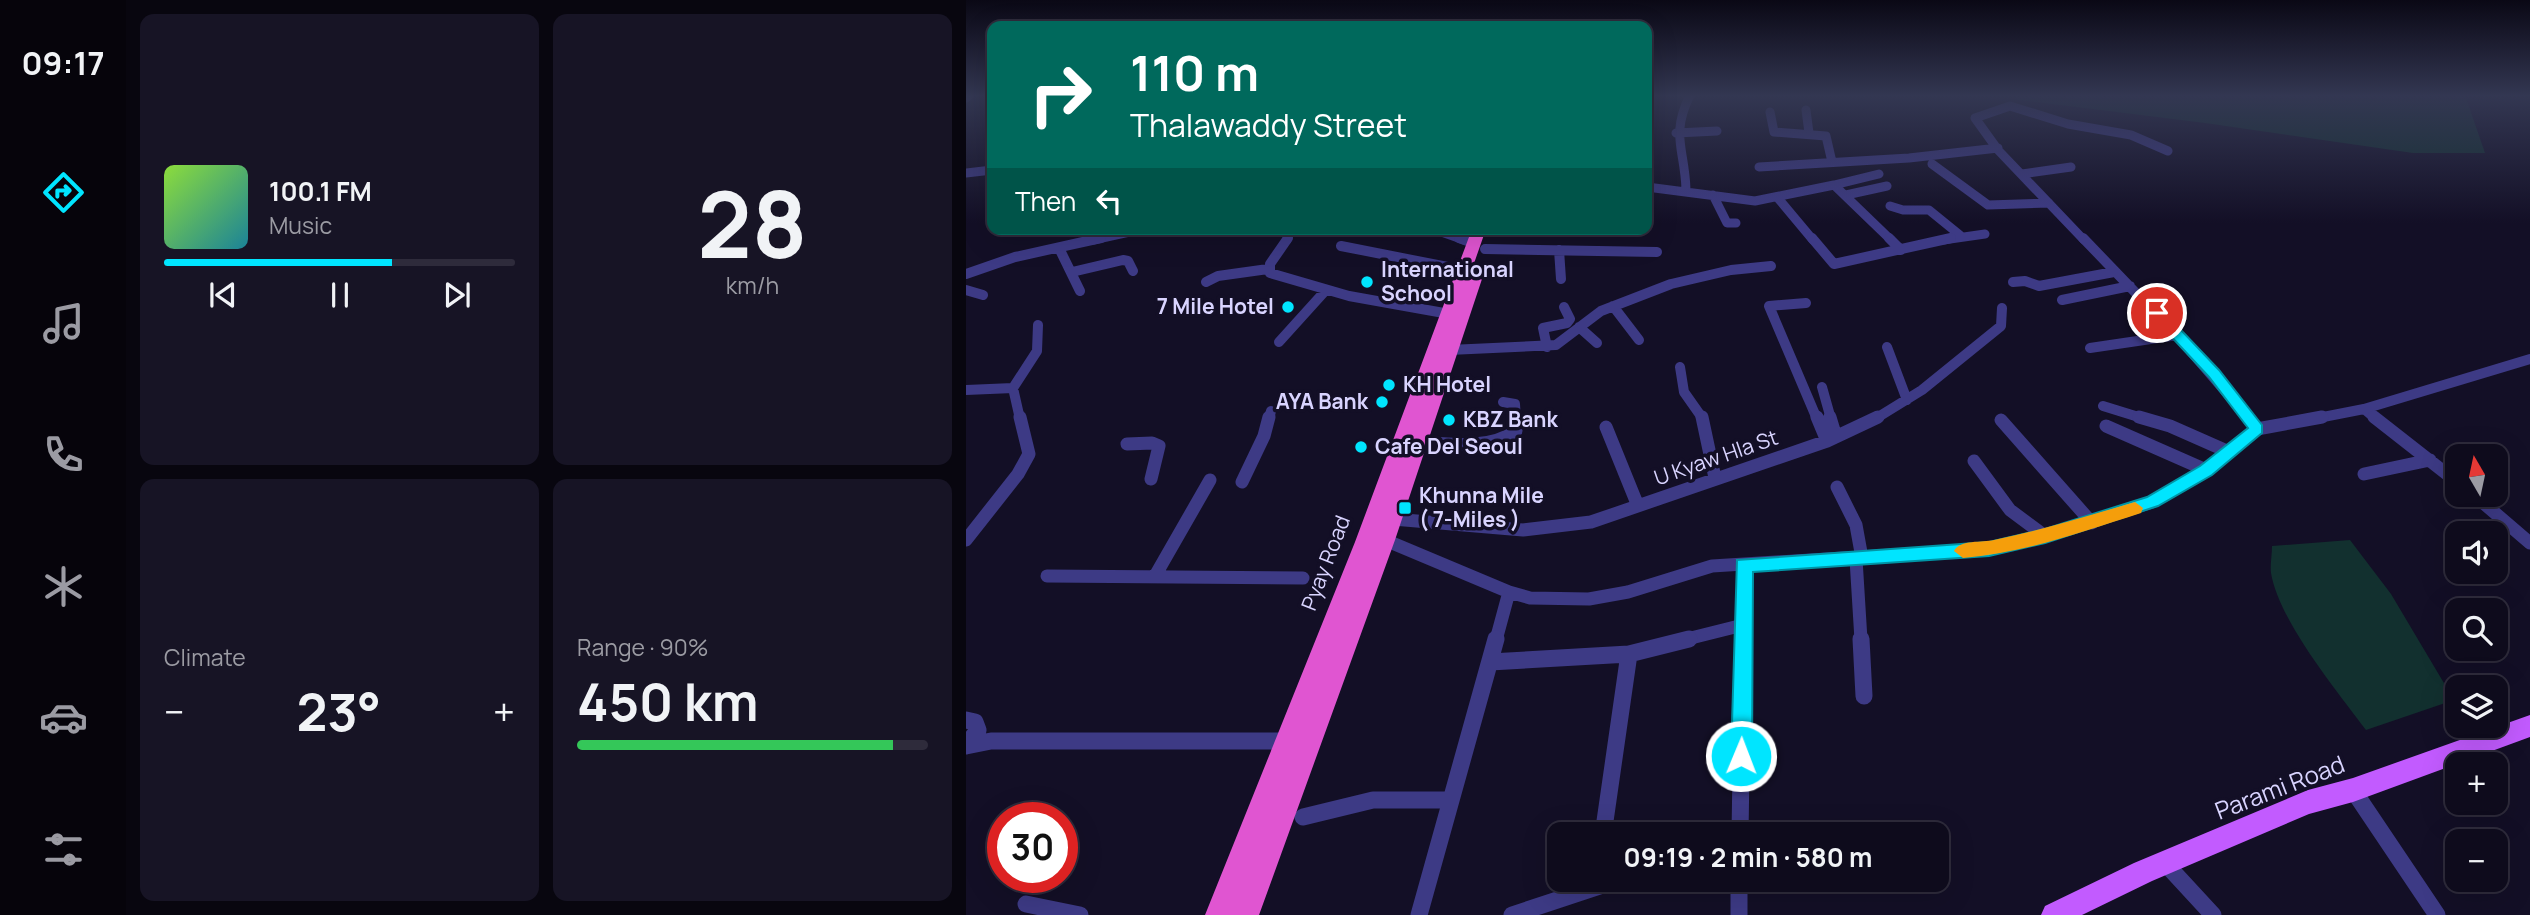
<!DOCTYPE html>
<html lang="en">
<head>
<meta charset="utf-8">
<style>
  :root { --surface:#0e0b1c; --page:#171425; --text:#f1f3f6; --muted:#9b9ba3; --line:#2e2b3b; --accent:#00e5ff }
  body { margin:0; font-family:Manrope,sans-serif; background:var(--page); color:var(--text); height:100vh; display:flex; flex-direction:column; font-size:26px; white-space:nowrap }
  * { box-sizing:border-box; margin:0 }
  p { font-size:23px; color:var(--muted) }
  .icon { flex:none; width:38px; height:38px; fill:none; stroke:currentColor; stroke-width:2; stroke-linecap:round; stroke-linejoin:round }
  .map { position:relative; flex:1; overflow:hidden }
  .side { display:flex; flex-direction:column; gap:14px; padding:14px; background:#08060f; width:840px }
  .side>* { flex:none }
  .banner { position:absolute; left:21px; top:21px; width:665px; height:214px; border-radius:14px; box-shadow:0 7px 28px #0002,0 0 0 2px var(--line); background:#00695c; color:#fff; overflow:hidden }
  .needle { width:46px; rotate:351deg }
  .tools { position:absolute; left:1479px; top:444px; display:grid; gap:14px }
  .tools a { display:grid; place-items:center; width:63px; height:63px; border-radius:14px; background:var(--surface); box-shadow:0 7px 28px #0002,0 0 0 2px var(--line); font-size:35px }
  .speed { position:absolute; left:21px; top:802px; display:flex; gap:14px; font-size:35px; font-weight:700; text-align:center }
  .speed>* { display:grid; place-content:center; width:91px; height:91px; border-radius:50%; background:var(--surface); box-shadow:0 7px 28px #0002,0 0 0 2px var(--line); line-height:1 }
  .speed .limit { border:10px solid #d22; background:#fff; color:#111 }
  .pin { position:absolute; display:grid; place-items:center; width:60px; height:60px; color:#fff; margin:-30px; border:4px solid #fff; border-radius:50%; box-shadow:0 2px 7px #0007 }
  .me { position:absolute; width:77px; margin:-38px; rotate:1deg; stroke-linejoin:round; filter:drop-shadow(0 0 5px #0008) }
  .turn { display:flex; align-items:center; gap:24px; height:147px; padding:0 28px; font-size:32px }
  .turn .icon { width:91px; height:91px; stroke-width:2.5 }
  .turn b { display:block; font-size:49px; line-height:60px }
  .then { display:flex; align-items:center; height:66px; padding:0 28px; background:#0003; gap:14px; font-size:26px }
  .big { font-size:52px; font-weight:700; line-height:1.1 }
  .side .tile { flex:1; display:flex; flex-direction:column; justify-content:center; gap:10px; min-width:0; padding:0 24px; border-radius:14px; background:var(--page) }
  .side .dial { align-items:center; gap:0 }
  .dial b { font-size:91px; line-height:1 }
  .song { display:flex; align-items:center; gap:21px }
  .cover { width:84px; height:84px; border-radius:10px; background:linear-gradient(135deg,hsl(90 70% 55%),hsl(190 70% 35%)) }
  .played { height:7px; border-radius:4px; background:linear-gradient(90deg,var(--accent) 65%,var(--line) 65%) }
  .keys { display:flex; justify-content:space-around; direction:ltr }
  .heat { display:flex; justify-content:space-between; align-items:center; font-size:38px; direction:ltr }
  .charge { height:10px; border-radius:5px; background:linear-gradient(90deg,#34c759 90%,var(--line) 0) }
  .side .tiles { flex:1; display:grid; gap:14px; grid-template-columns:repeat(2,1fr) }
  .trip { position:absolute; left:581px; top:822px; width:402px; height:70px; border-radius:14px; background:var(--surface); box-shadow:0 7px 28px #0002,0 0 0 2px var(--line); font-weight:700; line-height:70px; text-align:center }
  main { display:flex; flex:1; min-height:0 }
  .tabs { display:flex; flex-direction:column; width:126px; justify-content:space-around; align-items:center; background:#06040b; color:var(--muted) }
  .tabs .icon { width:49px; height:49px }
  .tabs .on { color:var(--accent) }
  .tabs b { font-size:32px; color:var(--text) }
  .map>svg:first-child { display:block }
  .green { fill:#12302f }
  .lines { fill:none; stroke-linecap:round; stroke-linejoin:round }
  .minor-far3 { stroke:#3d3a85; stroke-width:9 }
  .minor-far2 { stroke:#3d3a85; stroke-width:10 }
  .minor-far1 { stroke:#3d3a85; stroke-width:13 }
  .minor { stroke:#3d3a85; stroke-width:17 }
  .primary { fill:#c25bff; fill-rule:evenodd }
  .trunk { fill:#e055d1; fill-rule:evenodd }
  .route { fill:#00e5ff; stroke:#0095a6; stroke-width:2 }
  .slow { fill:#f59e0b }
  .poi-dot { fill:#00e5ff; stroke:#130f26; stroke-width:2.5 }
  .labels { text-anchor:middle; stroke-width:7; stroke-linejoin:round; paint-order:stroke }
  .poi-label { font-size:21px; font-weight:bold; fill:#d9d4ff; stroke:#130f26; text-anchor:start }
  .street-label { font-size:21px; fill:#d9d4ff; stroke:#130f26 }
  .near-street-label { font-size:24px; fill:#d9d4ff; stroke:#130f26 }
</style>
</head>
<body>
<main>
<nav class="tabs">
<b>09:17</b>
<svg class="icon on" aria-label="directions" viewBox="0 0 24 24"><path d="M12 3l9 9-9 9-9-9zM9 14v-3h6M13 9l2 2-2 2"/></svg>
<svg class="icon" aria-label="music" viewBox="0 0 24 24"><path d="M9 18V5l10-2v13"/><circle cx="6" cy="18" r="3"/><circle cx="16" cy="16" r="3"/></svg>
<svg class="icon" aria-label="phone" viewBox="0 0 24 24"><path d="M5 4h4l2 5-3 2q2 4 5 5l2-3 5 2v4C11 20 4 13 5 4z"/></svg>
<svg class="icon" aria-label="climate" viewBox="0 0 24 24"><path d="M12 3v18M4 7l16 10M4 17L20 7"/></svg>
<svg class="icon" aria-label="car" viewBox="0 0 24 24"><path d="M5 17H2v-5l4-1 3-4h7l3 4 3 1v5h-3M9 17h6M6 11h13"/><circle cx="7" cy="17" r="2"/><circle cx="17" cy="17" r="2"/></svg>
<svg class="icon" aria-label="filters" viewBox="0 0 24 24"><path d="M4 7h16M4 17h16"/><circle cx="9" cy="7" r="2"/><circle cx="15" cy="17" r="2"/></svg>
</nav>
<section class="side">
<div class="tiles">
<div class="tile">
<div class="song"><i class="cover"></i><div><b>100.1 FM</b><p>Music</p></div></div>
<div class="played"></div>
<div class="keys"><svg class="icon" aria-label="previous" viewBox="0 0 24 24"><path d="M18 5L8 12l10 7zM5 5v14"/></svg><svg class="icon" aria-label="pause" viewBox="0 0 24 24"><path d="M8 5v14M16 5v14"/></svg><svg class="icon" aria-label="next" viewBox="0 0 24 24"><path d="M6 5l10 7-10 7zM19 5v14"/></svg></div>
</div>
<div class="tile dial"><b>28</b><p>km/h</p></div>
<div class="tile"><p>Climate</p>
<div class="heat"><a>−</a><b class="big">23°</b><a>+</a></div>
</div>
<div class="tile"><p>Range · 90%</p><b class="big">450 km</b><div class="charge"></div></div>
</div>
</section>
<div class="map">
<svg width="1564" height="915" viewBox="0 0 1564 915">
  <rect width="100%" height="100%" fill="#130f26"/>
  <!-- green -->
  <path class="green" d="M1058,95H1499L1519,153H1447L1239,123L1047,99Z
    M1384,540L1425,594L1488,700L1400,730C1371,691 1313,621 1305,573C1304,565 1306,555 1306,546Z"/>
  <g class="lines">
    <!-- minor-far3 -->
    <path class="minor-far3" d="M0,98L4,95
      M840,110L843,133
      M804,112L808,132L860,136L866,162
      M710,133L751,131
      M966,164L1022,205L1083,203
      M793,167L943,158L1032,148
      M0,173L26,170
      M1056,174L1105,167
      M868,185L913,174
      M681,187L789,201L868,185L925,240
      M720,190C719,149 704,136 724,95
      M747,195L761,223H770
      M880,195L921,186
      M811,197L847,240
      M924,206L937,210H963L995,236
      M467,229L498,240
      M127,240L177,229
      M321,240L322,229
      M977,240L1019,234
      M1118,240L1032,150L1009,118L1044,106L1102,124L1165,135L1202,151"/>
    <!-- minor-far2 -->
    <path class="minor-far2" d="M322,238L304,264V273L383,296L489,315
      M493,238L507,243
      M846,238L868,264L985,238
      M923,238L935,250
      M1117,238L1215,340L1283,419
      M375,246L497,270
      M93,248L114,291
      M519,249L691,252
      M593,250L595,279
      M106,272L157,260L162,261L167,271
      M0,274L49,257L135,238
      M240,282L252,276L302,269
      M1047,282L1059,281L1073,286L1148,272
      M0,290L17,295
      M1096,300L1164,286
      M840,303L803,306L851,419
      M647,306L673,340
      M613,327L631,343
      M313,342L360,290
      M581,347L577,328L601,323L604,319L598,307
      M921,347L941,400
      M1124,348L1212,335
      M483,350L590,345L635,311L705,284L765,270L805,266
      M714,367L718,392L737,419
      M856,387L865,419
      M47,388L54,419
      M0,390L47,388L71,351L72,325
      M537,402L549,404L550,419
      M1137,406L1179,419
      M1398,409L1410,419
      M303,419L305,411
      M909,419L956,390L1035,326L1036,308
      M1347,419L1398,409L1564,359"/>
    <!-- minor-far1 -->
    <path class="minor-far1" d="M736,417L749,478
      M851,417L861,441
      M864,417L870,437
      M1173,417L1204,426L1263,452
      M1281,417L1291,429
      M1408,417L1491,482
      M1035,420L1126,523
      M1140,426L1240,470
      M640,427L672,506
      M452,442C483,444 523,450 550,431L549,417
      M161,444L186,443L193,446L185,479
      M1008,461L1044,510L1079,536
      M1398,474L1464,460
      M276,482L298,436L303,417
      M871,487L890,525L896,558
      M1508,495L1564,543
      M427,519L557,530L625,522L861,441L912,417
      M0,540L52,474L63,454L54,417
      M412,541L419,540L543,592L564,598L623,599L662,592L746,566L1023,549L1079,536L1186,502L1240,470L1291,429L1356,417
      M890,559L895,640
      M81,576L337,578
      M189,576L244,480
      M530,640L543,592
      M717,640L777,625
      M777,640L778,565"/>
    <!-- minor -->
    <path class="minor" d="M895,639L898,696
      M524,662L663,654L723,639
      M0,720L9,722L12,730L0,746
      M0,746L25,741H320
      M1387,790L1471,915
      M337,817L407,800H485
      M637,835L663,654
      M774,835L777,639
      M1199,863L1247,915
      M773,880V915
      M60,904L114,915
      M453,915L530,639
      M546,915L652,880"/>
    <!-- primary -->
    <path class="primary" d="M1564,715V737L1387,802L1343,814L1186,881L1116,915H1075L1079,906L1168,863L1342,790L1387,778Z"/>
    <!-- trunk -->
    <path class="trunk" d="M506,229H520L505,272L515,273L517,276L429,540L293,915H239L389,542Z"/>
  </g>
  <!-- sky -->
  <linearGradient id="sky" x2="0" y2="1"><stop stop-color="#0a0815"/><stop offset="0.43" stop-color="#333752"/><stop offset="1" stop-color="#333752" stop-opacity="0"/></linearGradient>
  <rect width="1564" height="223" fill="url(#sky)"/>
  <!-- route -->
  <path class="route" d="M1191,308L1196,310L1253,370L1296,425V433L1246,475L1192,506L1079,543L1023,556L787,572L786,756L783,763L775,766L768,763L765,756L771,560L1023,542L1079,529L1181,497L1234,466L1282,428L1243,377L1186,316V310Z"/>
  <!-- slow -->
  <path class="slow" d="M1169,502L1177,508L1175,513C1116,532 1058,553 997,558L988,551C994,539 1016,543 1028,540C1076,530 1122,516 1169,502Z"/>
  <!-- markers -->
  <g class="poi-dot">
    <circle cx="401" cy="282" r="7"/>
    <circle cx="322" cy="307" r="7"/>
    <circle cx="423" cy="385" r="7"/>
    <circle cx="416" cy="402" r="7"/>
    <circle cx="483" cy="420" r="7"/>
    <circle cx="395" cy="447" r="7"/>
    <rect x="432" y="501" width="14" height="14" rx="3.5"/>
  </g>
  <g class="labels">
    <!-- poi labels -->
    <g class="poi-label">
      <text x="415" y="277">International<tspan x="415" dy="24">School</tspan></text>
      <text x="308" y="314" text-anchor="end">7 Mile Hotel</text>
      <text x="437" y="392">KH Hotel</text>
      <text x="402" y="409" text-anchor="end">AYA Bank</text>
      <text x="497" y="427">KBZ Bank</text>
      <text x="409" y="454">Cafe Del Seoul</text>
      <text x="453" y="503">Khunna Mile<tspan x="453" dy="24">( 7-Miles )</tspan></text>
    </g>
    <!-- street labels -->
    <g class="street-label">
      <text transform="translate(750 458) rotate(-19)" y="7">U Kyaw Hla St</text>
      <text transform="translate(360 563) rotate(-69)" y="7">Pyay Road</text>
    </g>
    <!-- near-street labels -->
    <g class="near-street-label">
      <text transform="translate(1314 788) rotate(-21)" y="8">Parami Road</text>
    </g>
  </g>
</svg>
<div class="tools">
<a><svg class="needle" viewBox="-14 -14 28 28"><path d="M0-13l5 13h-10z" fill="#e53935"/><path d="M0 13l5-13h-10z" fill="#9b9ba3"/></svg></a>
<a><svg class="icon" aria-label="sound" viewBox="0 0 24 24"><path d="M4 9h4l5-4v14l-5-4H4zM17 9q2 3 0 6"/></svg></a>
<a><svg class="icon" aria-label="search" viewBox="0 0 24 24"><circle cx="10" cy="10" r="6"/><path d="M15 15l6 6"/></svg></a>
<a><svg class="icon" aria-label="layers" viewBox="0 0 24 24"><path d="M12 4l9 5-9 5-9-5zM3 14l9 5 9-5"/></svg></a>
<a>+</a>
<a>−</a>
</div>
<div class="speed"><div class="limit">30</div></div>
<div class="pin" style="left:1191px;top:313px;background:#d93025"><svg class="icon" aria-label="arrive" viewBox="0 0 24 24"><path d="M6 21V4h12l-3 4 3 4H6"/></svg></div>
<svg class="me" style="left:775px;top:756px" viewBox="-20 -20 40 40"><circle r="17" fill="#00e5ff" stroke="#fff" stroke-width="3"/><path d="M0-11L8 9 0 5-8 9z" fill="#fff"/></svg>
<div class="trip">09:19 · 2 min · 580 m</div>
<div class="banner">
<div class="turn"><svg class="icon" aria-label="right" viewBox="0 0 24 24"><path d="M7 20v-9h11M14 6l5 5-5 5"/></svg><div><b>110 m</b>Thalawaddy Street</div></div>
<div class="then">Then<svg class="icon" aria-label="left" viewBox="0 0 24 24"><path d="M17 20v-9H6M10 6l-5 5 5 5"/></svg></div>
</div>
</div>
</main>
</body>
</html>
